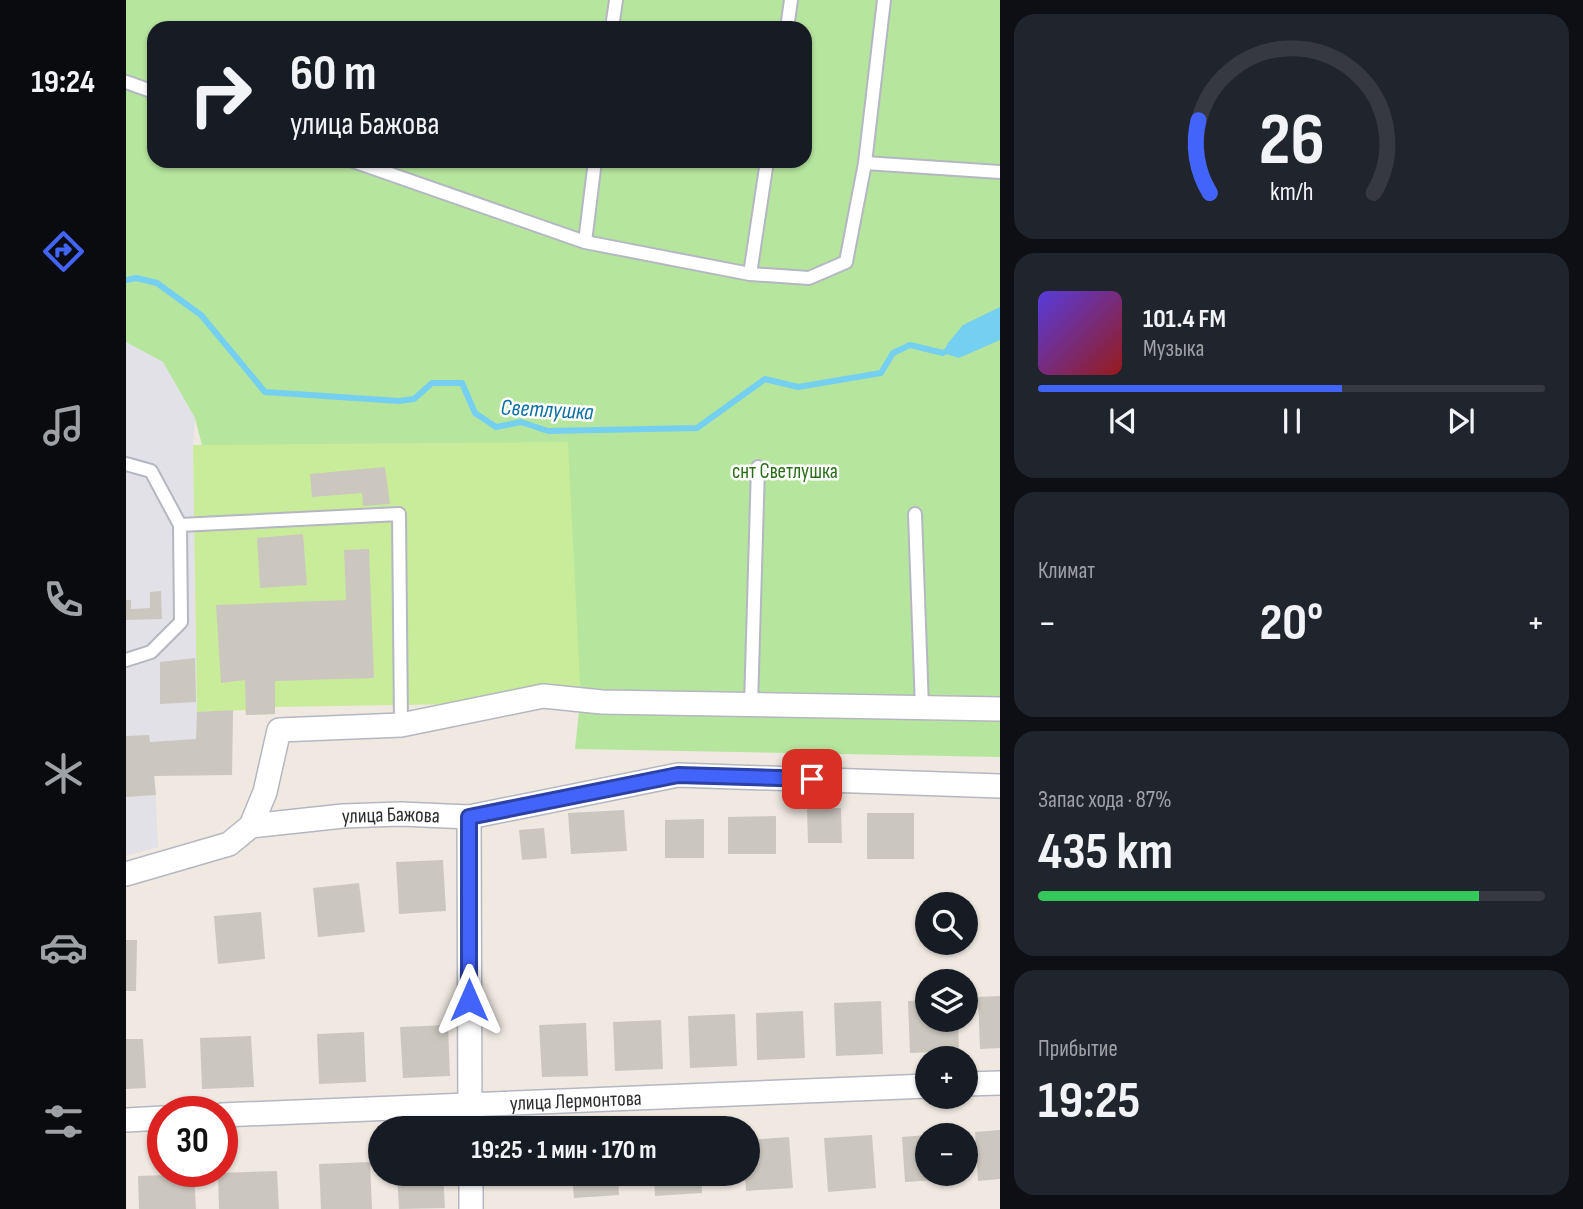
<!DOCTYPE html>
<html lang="ru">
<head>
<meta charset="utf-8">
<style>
  :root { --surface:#171b24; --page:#20242c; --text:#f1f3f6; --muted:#9ea1a6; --line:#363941; --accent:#4264fb }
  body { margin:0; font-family:"Sofia Sans Condensed",sans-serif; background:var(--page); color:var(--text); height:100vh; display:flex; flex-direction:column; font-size:26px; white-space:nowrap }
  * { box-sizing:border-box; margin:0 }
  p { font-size:23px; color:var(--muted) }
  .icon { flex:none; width:38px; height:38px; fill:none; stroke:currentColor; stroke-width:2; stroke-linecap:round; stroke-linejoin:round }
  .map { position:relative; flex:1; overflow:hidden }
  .panel { display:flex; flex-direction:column; gap:14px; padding:14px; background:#0d0f14; width:583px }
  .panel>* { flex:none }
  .banner { position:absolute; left:21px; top:21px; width:665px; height:147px; border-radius:21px; box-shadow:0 2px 5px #0004; background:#171b24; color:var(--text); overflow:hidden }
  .tools { position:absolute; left:789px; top:892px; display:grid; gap:14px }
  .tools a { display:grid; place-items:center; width:63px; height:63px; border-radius:50%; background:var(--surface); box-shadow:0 2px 5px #0004; font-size:35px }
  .speed { position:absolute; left:21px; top:1096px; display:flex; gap:14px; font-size:35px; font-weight:700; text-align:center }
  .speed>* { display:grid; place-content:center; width:91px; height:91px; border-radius:50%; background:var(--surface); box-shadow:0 2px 5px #0004; line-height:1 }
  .speed .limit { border:10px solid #d22; background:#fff; color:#111 }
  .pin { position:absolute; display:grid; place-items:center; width:60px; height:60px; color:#fff; margin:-30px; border-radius:14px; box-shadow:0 4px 10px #0006 }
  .me { position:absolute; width:77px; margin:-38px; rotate:0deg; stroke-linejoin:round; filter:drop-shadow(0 0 5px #0008) }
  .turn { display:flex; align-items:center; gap:24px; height:147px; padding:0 28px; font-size:32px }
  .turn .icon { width:91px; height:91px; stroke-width:2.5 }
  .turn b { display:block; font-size:49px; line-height:60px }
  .big { font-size:52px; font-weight:700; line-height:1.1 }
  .panel .widget { flex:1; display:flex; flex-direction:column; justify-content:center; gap:10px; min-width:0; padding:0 24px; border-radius:21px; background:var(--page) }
  .panel .dial { align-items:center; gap:0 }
  .dial svg { height:182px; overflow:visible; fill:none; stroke:var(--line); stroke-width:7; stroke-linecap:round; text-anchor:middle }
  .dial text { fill:var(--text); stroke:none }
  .song { display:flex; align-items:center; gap:21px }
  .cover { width:84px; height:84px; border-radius:10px; background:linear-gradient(135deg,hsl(250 70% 55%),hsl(0 70% 35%)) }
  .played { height:7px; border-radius:4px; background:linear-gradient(90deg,var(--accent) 60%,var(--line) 60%) }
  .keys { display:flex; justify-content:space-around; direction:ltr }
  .heat { display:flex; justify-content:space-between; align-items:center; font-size:38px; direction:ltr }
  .charge { height:10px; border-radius:5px; background:linear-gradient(90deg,#34c759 87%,var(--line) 0) }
  .trip { position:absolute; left:242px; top:1116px; width:392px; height:70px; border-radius:35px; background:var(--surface); box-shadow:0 2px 5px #0004; font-weight:700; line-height:70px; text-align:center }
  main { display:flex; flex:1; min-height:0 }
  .tabs { display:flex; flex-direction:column; width:126px; justify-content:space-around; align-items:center; background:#090b0e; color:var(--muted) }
  .tabs .icon { width:49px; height:49px }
  .tabs .on { color:var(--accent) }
  .tabs b { font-size:32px; color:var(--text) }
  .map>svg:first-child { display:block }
  .industrial { fill:#e3e1e8 }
  .green { fill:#b6e59e; fill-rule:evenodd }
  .pitch { fill:#c9ec9a }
  .water { fill:#75cff0 }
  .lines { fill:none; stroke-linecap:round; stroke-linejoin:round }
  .stream { stroke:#75cff0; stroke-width:6 }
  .building { fill:#cbc7bf }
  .lane-casing { stroke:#b4b7c1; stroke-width:16 }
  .street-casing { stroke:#b4b7c1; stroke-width:26 }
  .lane { stroke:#fff; stroke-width:12 }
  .street { stroke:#fff; stroke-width:23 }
  .route-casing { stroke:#2b41a3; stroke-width:18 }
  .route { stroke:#4264fb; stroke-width:12 }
  .labels { text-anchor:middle; stroke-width:5; stroke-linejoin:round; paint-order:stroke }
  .park-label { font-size:21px; fill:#2c6e1b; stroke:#fff }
  .street-label { font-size:21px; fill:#2e2e2e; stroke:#fff }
  .water-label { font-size:23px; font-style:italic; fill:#0d6fa3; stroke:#fff }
</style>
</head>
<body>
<main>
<nav class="tabs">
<b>19:24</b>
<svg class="icon on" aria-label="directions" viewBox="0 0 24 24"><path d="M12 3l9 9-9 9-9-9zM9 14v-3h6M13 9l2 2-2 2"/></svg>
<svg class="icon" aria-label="music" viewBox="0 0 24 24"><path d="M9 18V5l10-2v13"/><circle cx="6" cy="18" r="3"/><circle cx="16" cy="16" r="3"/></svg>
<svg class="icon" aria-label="phone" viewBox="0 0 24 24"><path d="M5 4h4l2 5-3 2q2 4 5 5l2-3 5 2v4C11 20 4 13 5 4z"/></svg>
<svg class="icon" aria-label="climate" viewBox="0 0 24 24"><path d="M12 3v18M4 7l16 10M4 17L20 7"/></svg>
<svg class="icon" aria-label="car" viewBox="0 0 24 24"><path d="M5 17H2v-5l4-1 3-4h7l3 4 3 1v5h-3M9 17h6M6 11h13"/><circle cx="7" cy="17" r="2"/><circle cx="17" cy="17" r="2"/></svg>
<svg class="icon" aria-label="filters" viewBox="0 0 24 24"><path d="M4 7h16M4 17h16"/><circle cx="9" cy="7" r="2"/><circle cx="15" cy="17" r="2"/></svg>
</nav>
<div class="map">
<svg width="875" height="1209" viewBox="0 0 875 1209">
  <rect width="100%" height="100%" fill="#efe9e1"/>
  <!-- industrial -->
  <path class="industrial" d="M0,342L37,362L69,418L67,445L71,712L107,710L106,775L29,776L32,847L0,856Z"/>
  <!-- green -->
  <path class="green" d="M0,0H874V757L449,749L454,702L295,703L77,449L69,418L37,362L0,342ZM28,28H679V161H28Z"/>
  <!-- pitch -->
  <path class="pitch" d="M442,442L455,702L149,707V714L120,715L119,710L71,712L67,445Z"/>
  <!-- water -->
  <path class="water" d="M874,307V340L833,358L817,353L822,343L837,325Z"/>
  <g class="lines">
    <!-- stream -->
    <path class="stream" d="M0,280L10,278L31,283L75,315L139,392L273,401L288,399L306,383H336L349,413L370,427L395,422L422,431L571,428L639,379L672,387L755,373L767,353L784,345L817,353L824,349"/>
  </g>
  <!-- building -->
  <path class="building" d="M259,467L264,504L237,506L236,493L186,497L184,474Z
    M177,534L181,585L134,588L131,538Z
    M243,549L248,678L149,681V714L120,715L119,680L95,683L90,605L220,600L218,550Z
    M35,591L36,619L0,620V600H5V609L24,608V592Z
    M69,658L70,702L34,704V662Z
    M107,710L106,775L28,776L30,795L0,797V736L23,735L24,742L70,739L71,712Z
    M681,808H715L716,843H682Z
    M498,810L501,851L445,854L442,813Z
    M741,813H788V859H741Z
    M650,816V854H602V817Z
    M578,819V858H539V820Z
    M418,828L421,858L396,860L393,830Z
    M317,860L320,911L273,914L270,862Z
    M233,883L239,932L192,937L187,888Z
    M135,912L139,959L92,964L88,916Z
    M0,940H11L10,991H0Z
    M875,996V1048L854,1049L852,997Z
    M802,1000V1020H832L833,1051L784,1053L782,1001Z
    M755,1001L757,1054L710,1056L708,1003Z
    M677,1011L679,1058L631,1060L630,1013Z
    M609,1014L611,1066L564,1068L562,1016Z
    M535,1020L537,1069L489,1071L487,1022Z
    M460,1023L462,1076L416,1077L413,1025Z
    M322,1025L324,1076L277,1078L274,1027Z
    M238,1032L240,1082L193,1084L191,1034Z
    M125,1036L128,1087L76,1089L74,1038Z
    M0,1039H17L20,1088L0,1089Z
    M875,1130V1179L852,1181L849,1132Z
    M746,1135L750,1188L702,1192L698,1138Z
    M802,1135V1174H826V1179L779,1182L776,1137Z
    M663,1137L667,1188L620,1191L619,1174H621V1140Z
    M244,1162L246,1209H195L193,1164Z
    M151,1171L153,1209H93L92,1173Z
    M68,1174L70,1209H13L12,1176Z
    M271,1174H317L319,1208L273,1209Z
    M446,1174H492L493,1195L448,1198Z
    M528,1174H575L576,1193L529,1196Z"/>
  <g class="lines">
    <!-- lane casing -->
    <g class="lane-casing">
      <path id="lane" d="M486,28L490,0
        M661,28L665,0
        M0,82L28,92
        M227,161L459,242L624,274L683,278L720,262L739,163L758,0
        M739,163L875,172
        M459,242L469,161
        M624,274L641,161
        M0,464L25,471L54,525L55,622L25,652L0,660
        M789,514L796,708
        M54,525L273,514L275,725
        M625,705L632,467"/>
    </g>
    <!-- street casing -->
    <g class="street-casing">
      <g id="street">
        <path d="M343,817L344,1129"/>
        <path d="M125,826L139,792L153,730L275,725L417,696L476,702L875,709"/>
        <path id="s1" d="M0,874L103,844L125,826L217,816L275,814L343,817L552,775L875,786"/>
        <path d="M840,1084L875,1083"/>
        <path id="s2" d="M96,1115L802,1086"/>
        <path d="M0,1120L37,1118"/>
        <path d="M345,1174V1209"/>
      </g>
    </g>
    <!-- lane -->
    <use href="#lane" class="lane"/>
    <!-- street -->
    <use href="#street" class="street"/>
  </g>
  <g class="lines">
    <!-- route casing -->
    <g class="route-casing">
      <path id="route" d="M343,1000V817L552,775L686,779"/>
    </g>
    <!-- route -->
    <use href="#route" class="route"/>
  </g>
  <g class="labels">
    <!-- park labels -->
    <g class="park-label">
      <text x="659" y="478">снт Светлушка</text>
    </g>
    <!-- street labels -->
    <g class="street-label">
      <text dy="7" stroke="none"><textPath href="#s1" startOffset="276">улица Бажова</textPath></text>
      <text dy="7" stroke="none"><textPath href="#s2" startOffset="354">улица Лермонтова</textPath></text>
    </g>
    <!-- water labels -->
    <g class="water-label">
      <text transform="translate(421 409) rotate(3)" y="8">Светлушка</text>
    </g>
  </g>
</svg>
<div class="tools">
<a><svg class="icon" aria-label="search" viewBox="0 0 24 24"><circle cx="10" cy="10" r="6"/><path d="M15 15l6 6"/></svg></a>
<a><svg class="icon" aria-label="layers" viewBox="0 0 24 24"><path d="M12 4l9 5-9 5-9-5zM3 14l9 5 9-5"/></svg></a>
<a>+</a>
<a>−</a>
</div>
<div class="speed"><div class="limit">30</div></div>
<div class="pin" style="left:686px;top:779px;background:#d93025"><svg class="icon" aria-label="arrive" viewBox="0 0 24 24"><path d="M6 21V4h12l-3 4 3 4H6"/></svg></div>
<svg class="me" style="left:343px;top:1000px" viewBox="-20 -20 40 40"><path d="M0-17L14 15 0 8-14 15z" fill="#4264fb" stroke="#fff" stroke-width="4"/></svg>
<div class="trip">19:25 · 1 мин · 170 m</div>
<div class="banner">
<div class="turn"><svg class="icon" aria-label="right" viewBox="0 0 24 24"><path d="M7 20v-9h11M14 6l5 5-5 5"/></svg><div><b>60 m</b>улица Бажова</div></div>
</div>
</div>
<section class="panel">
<div class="widget dial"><svg viewBox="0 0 100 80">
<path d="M14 69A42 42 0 1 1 86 69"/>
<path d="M14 69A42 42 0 0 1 9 37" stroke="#4264fb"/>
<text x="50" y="56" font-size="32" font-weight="700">26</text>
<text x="50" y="72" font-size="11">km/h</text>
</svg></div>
<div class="widget">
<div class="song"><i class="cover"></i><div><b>101.4 FM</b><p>Музыка</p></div></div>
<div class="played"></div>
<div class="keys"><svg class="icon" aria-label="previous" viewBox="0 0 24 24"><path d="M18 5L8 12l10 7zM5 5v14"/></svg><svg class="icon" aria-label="pause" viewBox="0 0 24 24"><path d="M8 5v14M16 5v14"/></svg><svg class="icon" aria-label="next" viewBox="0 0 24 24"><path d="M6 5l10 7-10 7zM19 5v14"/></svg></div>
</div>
<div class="widget"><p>Климат</p>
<div class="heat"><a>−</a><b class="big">20°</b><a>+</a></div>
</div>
<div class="widget"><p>Запас хода · 87%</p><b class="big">435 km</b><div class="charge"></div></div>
<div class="widget"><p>Прибытие</p><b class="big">19:25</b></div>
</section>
</main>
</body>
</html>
